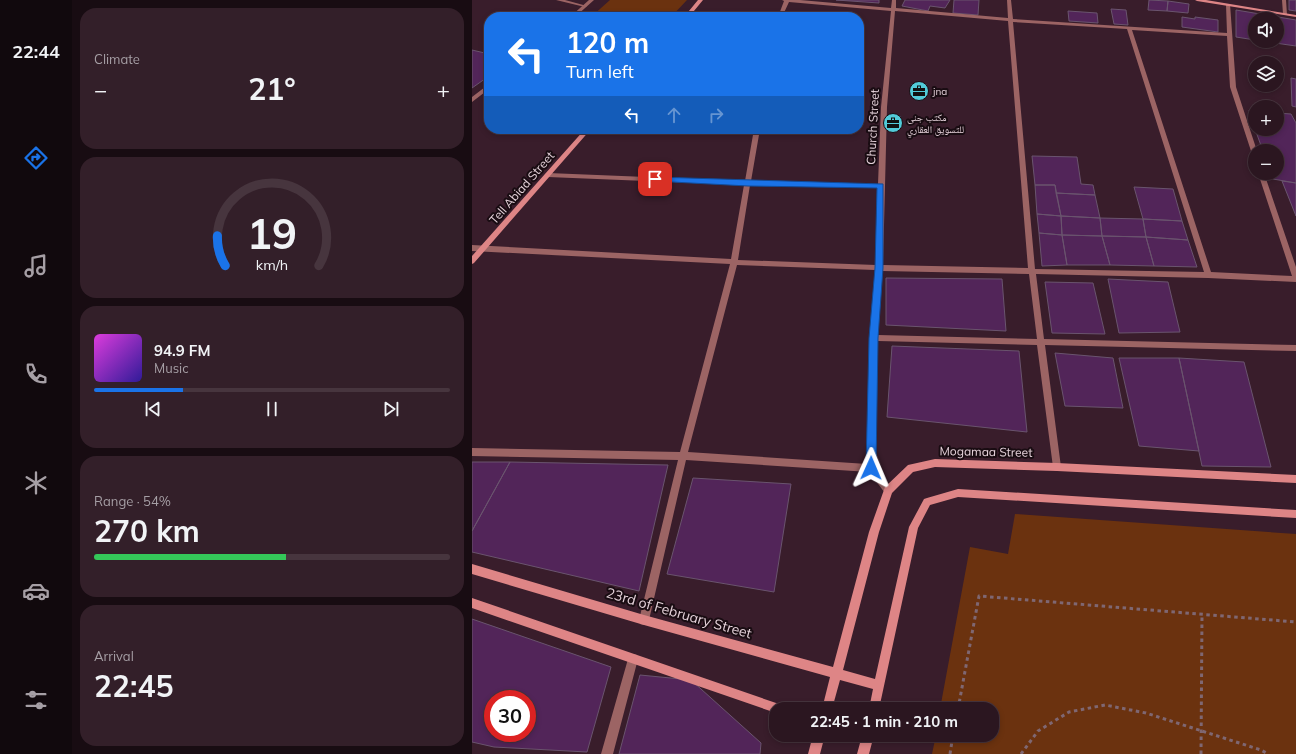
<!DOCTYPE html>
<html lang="en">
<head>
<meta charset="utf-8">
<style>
  :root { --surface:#2b1620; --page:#331f29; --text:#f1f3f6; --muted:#a69fa5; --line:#47353e; --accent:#1a73e8 }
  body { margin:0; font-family:Mulish,"Noto Naskh Arabic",sans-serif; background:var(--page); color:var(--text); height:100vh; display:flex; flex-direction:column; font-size:15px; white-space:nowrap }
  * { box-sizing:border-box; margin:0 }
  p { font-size:13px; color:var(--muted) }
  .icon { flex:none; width:22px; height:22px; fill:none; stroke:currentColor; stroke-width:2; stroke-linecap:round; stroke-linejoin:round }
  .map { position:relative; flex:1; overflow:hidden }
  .drawer { display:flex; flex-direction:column; gap:8px; padding:8px; background:#180c12; width:400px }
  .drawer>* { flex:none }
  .guide { position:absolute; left:12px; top:12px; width:380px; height:122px; border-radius:16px; box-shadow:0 2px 6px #0003,0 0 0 1px var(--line); background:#1a73e8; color:#fff; overflow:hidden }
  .controls { position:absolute; left:776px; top:12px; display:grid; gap:8px }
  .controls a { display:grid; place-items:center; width:36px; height:36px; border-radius:50%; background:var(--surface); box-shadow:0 2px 6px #0003,0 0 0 1px var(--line); font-size:20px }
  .speed { position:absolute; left:12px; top:690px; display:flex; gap:8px; font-size:20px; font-weight:700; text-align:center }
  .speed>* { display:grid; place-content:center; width:52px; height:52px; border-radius:50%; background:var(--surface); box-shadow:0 2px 6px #0003,0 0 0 1px var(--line); line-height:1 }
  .speed .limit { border:6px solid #d22; background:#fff; color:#111 }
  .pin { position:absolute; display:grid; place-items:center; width:34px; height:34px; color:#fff; margin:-17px; border-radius:8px; box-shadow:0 2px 6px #0006 }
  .me { position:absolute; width:44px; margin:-22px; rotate:1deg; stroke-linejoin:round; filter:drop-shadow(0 0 3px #0008) }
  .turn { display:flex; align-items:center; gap:14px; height:84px; padding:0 16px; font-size:18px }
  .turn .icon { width:52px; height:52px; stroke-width:2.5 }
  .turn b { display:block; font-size:28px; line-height:34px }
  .lanes { display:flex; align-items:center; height:38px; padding:0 16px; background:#0003; justify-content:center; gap:20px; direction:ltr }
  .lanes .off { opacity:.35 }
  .big { font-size:30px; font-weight:700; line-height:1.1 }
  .drawer .tile { flex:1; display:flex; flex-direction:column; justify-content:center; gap:6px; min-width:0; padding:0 14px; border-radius:16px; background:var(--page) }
  .drawer .dial { align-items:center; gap:0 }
  .dial svg { height:104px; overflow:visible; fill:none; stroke:var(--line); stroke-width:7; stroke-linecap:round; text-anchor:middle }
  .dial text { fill:var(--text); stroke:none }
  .song { display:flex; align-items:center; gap:12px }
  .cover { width:48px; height:48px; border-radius:6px; background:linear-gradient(135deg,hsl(300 70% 55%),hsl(250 70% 35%)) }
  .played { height:4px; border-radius:2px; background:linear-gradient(90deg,var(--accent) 25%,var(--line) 25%) }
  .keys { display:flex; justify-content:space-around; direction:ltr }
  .heat { display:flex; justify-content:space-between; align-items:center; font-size:22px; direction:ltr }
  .charge { height:6px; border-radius:3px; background:linear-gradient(90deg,#34c759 54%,var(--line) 0) }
  .trip { position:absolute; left:297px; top:702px; width:230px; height:40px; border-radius:16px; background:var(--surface); box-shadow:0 2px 6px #0003,0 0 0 1px var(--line); font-weight:700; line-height:40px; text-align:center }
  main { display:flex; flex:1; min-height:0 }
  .tab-bar { display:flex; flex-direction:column; width:72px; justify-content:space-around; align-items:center; background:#11090d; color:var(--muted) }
  .tab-bar .icon { width:28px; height:28px }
  .tab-bar .current { color:var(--accent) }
  .tab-bar b { font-size:18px; color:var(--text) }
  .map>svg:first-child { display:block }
  .green { fill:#6b320f }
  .building { fill:#522559; stroke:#6a546e; fill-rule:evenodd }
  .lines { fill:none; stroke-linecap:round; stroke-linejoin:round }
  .path { stroke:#7f6772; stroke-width:3; stroke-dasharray:3.5 3.5; stroke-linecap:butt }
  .minor { fill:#9c6464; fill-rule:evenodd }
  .tertiary { fill:#9c6464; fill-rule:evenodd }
  .secondary { fill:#de8586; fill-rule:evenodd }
  .route { fill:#1a73e8; stroke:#114b97 }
  .labels { text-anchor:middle; stroke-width:4; stroke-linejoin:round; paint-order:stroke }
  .far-poi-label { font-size:10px; fill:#e5d2da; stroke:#190c12; text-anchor:start }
  .street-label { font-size:12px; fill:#e5d2da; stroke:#190c12 }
  .near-street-label { font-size:14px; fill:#e5d2da; stroke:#190c12 }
</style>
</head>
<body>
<main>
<nav class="tab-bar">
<b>22:44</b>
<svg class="icon current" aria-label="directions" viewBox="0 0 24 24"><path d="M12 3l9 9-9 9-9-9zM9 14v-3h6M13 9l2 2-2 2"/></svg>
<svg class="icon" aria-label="music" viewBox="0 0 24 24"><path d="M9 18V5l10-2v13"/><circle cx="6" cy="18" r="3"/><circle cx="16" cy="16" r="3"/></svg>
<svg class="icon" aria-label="phone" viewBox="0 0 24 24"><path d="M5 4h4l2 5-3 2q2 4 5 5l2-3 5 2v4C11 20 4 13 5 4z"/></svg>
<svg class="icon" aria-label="climate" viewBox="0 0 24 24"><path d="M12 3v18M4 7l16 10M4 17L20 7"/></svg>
<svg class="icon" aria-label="car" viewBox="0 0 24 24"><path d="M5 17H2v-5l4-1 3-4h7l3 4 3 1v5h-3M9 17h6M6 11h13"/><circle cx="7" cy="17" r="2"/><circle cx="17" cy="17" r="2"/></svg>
<svg class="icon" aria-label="filters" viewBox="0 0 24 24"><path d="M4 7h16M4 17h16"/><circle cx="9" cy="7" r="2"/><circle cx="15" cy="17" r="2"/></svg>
</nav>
<section class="drawer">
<div class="tile"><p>Climate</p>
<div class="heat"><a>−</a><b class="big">21°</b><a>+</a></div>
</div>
<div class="tile dial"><svg viewBox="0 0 100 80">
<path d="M14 69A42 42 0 1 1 86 69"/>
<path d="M14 69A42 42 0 0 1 8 46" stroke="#1a73e8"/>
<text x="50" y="56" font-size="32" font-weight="700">19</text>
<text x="50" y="72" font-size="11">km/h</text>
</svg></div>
<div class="tile">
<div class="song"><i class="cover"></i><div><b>94.9 FM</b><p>Music</p></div></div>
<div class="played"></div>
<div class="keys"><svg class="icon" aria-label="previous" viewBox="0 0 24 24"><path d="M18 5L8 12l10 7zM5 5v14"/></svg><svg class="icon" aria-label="pause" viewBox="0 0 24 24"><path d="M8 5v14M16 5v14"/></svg><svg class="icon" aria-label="next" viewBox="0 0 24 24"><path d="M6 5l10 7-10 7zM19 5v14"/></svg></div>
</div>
<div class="tile"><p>Range · 54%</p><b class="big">270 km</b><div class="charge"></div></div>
<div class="tile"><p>Arrival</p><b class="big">22:45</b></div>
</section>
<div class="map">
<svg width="824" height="754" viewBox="0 0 824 754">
  <rect width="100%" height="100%" fill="#391d2b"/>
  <!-- green -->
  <path class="green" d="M138,0H215L199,17H119Z
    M543,514L824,534V754H460L464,735H520V709H468L498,547L536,554Z"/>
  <!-- building -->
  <path class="building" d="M364,0H407V3Z
    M433,0H478L473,8L458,6L456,11L430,6Z
    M482,0H507L506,15L481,13Z
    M677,0L696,1L695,11L676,10Z
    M817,0H824V11L817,10Z
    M696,1L717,4L716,13L695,11Z
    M639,9L654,10L656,25L642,24Z
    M764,10L824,20V46L789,41H805V19H783V40L764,37Z
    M596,11L625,13L626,23L597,21Z
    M710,17L723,19V17L746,20V32L710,27Z
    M0,50L17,54V76L0,88Z
    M819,78L824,79V107L820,106Z
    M777,110L783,111V128Z
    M805,113L819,114L824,123V183L801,179L798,173H805V151H791L783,129H805Z
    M560,156L605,157L609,184L621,185L623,195L584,193L583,185H563Z
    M810,181L824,183V216Z
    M563,185H583L589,216L565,214Z
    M662,187L701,189L710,221L671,219Z
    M584,193L623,195L628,218L589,216Z
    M565,214L589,216L590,235L567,233Z
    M589,216L628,218L630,236L590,235Z
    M628,218L671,219L674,237L630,236Z
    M671,219L710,221L716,240L674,237Z
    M567,233L590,235L595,265L570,266Z
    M590,235L630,236L638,265H595Z
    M630,236L674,237L682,266L638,265Z
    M674,237L716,240L725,267L682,266Z
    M414,278L530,279L534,331L414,325Z
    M636,279L696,282L708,332L647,333Z
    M573,282L621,283L633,334L580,333Z
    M420,346L547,351L555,432L415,417Z
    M583,353L641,358L651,408L593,406Z
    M647,358H707L727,451L667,446Z
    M707,358L772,362L799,467L730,466Z
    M0,462H38L0,531Z
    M38,462L196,465L167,591L0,552V531Z
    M221,478L319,484L302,592L195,574Z
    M0,619L139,667L115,752L22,747L0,742ZM21,699H55V733H21Z
    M168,675L219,680L289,743L288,754H147Z"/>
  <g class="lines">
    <!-- path -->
    <path class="path" d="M486,709L507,596L824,622
      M478,754L481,735
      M549,754L566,731L597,712L633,705L674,713L789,750L796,754
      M729,754L730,615"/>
    <!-- minor -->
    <path class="minor" d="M84,0H93L115,6L113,7Z
      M310,0H328L419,8L420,0H424V8L536,18L535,0H539L541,19L755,33L754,5L758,4L764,87L785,151H783V156L780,154L758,87L755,36L660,30L739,272L820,276L786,173H792L824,267V282L736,278L564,274L572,339L824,345V351L573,345L589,467L588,470L585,471L582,470L581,467L565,345L406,341L403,467L419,487L420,490L419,493L416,494L413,493L397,472L214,460L177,620L176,624L172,625L168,624L167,620L206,460L0,456V448L208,452L258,264L0,251V245L259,259L272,185L76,177L73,175L76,173L273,181L282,129H288L279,181L406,184L409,107L419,11L317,2L310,17H306L312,1ZM423,11L536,21L556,268L411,265L415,107ZM541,22L655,29L732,272L563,269ZM278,185L406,188L404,265L266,260ZM265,265L403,270L398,338L395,464L216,452ZM410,271L557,274L565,339L406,335Z
      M810,0H814L815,15L811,14Z
      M161,654L165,655L166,659L141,754H129L156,659L157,655Z"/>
    <!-- tertiary -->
    <path class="tertiary" d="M117,0H122L103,17H98Z
      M17,84V89L0,102V97Z"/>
    <!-- secondary -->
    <path class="secondary" d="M226,0H231L217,17H212Z
      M723,0H734L824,15V17L725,1Z
      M113,129H119L2,263L0,264V256Z
      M463,459L585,463L824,475V483L585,471L463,467L441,472L420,493L407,532L371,670L403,679L437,527L452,499L455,498L486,489L824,510V518L486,497L458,505L446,528L407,709H397L401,689L368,680L360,709H350L358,677L172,625L0,574V564L172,615L361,667L397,532L413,487L436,465Z
      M0,598L307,704L311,705L312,709H304V713L0,608Z
      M341,735H353L348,754H336Z
      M374,735H402L397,754H385L388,743L376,739Z"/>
  </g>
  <!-- route -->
  <path class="route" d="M183,177L411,184V268L406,338L404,468L402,471L399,472L395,471L394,468L397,338L403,268L405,188L276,186L181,181L180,179Z"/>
  <!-- icons -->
  <defs>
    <g id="office-disc" transform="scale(1)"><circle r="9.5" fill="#52cbd9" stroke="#190c12"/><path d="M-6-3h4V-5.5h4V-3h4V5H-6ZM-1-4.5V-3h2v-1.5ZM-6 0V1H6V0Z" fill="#111"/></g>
  </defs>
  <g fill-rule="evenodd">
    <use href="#office-disc" x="447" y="91"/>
    <use href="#office-disc" x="421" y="123"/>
  </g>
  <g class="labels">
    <!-- far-poi labels -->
    <g class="far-poi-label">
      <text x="461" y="95">jna</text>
      <text x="435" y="121">مكتب جنى<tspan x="435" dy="12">للتسويق العقاري</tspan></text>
    </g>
    <!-- street labels -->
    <g class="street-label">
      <text transform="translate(401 127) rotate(-87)" y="4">Church Street</text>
      <text transform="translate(50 188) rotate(-49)" y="4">Tell Abiad Street</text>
      <text transform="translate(514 452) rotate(1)" y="4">Mogamaa Street</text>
    </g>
    <!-- near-street labels -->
    <g class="near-street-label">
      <text transform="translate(207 613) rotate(16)" y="5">23rd of February Street</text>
    </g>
  </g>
</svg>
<div class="controls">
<a><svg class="icon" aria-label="sound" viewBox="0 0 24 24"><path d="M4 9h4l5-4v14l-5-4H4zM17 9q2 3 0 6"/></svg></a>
<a><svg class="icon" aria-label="layers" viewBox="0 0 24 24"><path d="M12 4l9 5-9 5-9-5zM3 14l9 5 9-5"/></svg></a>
<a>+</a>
<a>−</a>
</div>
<div class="speed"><div class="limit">30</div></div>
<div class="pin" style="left:183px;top:179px;background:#d93025"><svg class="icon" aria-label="arrive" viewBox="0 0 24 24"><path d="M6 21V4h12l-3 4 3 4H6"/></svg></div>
<svg class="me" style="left:399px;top:468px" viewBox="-20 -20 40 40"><path d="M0-17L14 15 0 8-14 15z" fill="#1a73e8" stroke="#fff" stroke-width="4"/></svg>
<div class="trip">22:45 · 1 min · 210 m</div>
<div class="guide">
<div class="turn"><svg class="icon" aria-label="left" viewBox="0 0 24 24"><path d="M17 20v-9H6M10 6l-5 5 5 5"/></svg><div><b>120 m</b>Turn left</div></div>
<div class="lanes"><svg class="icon" aria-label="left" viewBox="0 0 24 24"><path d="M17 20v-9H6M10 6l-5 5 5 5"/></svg><svg class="icon off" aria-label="ahead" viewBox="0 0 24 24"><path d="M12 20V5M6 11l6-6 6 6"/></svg><svg class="icon off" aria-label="right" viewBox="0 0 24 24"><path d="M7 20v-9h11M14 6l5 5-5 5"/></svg></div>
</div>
</div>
</main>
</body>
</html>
